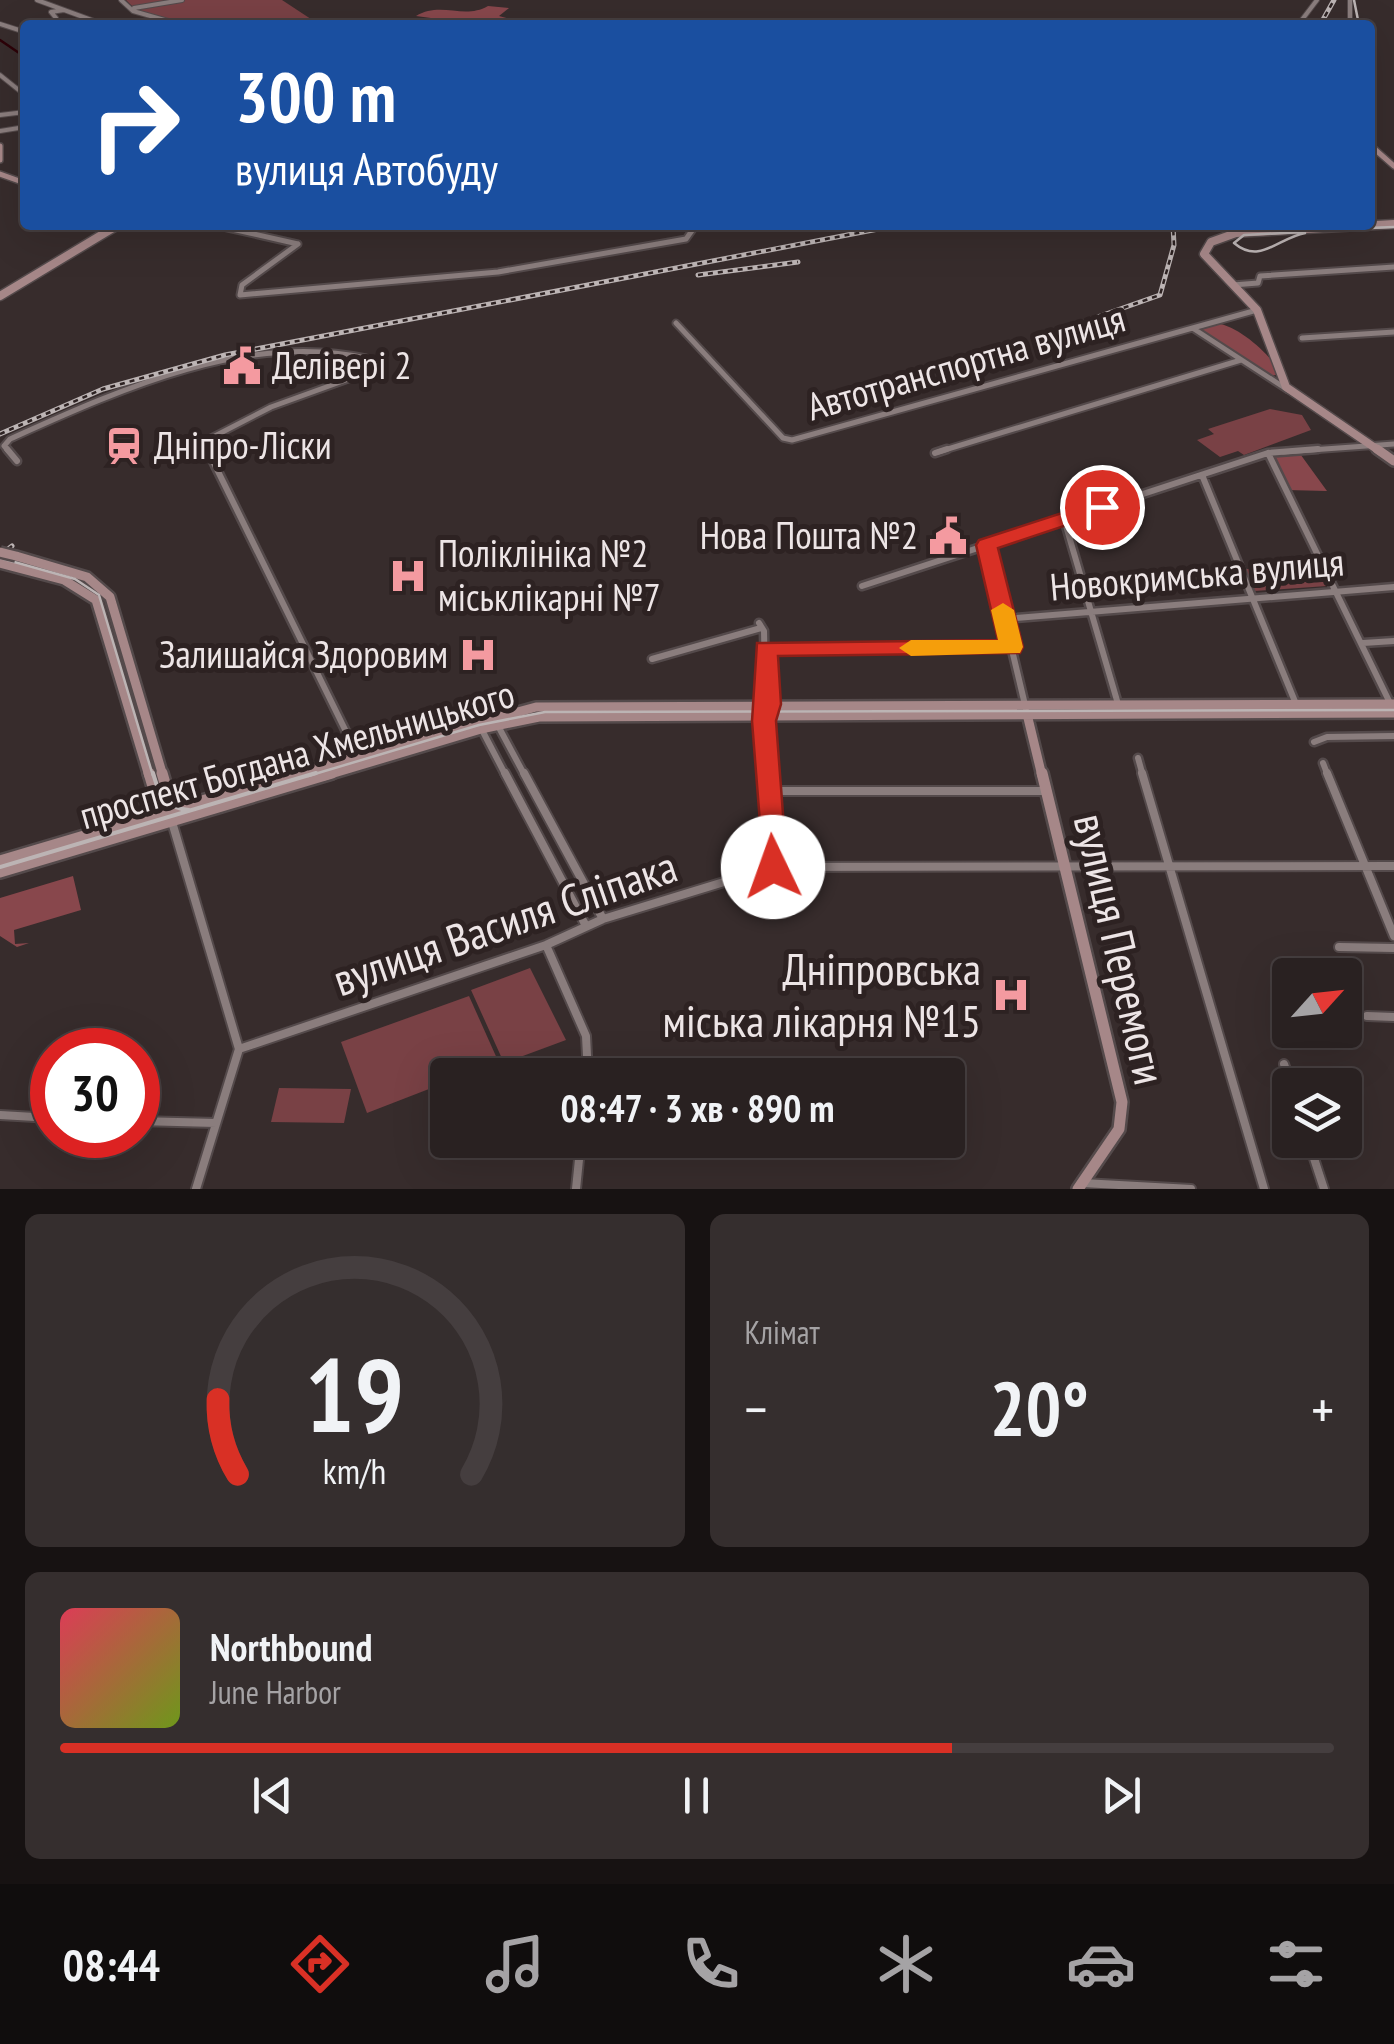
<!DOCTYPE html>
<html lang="uk">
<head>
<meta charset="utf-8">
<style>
  :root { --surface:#292121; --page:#352e2e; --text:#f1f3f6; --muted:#a5a3a5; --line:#453e3f; --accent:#d93025 }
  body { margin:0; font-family:"PT Sans Narrow",sans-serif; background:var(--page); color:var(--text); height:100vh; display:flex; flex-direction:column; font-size:38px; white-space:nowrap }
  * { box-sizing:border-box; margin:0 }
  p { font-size:32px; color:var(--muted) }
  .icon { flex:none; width:55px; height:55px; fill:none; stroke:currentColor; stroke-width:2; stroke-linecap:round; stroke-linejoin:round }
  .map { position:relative; height:1189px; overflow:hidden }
  .side { display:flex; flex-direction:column; gap:25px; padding:25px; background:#171212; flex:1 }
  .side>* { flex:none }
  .hud { position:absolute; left:20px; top:20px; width:1355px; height:210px; border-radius:10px; box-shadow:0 10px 40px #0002,0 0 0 2px var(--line); background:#1a4fa0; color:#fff; overflow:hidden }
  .needle { width:65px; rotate:63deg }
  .tools { position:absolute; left:1272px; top:958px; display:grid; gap:20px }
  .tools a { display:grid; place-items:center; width:90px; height:90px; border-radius:10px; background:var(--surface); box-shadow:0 10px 40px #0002,0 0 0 2px var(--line); font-size:50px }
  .speed { position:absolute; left:30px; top:1028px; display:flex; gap:20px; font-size:50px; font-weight:700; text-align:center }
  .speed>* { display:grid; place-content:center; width:130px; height:130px; border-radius:50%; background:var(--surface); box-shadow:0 10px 40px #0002,0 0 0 2px var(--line); line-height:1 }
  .speed .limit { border:15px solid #d22; background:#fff; color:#111 }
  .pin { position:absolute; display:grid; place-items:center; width:85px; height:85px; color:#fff; margin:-42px; border:5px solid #fff; border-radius:50%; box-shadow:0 2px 10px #0007 }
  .me { position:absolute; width:110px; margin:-55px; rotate:357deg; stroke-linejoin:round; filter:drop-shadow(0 0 8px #0008) }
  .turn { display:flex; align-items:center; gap:35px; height:210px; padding:0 50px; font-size:45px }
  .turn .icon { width:130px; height:130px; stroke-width:2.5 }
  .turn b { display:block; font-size:70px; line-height:85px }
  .big { font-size:75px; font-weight:700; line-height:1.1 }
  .side .tile { flex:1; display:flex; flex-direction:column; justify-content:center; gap:15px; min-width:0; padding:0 35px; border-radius:15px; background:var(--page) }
  .side .dial { align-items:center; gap:0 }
  .dial svg { height:260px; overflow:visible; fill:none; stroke:var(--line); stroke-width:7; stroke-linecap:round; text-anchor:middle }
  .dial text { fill:var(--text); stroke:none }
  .song { display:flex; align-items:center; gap:30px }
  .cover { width:120px; height:120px; border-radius:15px; background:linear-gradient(135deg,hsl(350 70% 55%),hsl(80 70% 35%)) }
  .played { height:10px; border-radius:5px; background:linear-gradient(90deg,var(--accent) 70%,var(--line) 70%) }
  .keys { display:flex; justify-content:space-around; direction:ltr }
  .heat { display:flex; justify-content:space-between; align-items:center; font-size:55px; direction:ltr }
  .side .tiles { flex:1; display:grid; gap:25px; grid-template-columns:1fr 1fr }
  .tile:last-child { grid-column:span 2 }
  .trip { position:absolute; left:430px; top:1058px; width:535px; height:100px; border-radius:10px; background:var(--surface); box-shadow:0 10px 40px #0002,0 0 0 2px var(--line); font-weight:700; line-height:100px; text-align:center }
  .menu { display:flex; height:160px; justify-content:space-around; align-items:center; background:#100d0d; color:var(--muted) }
  .menu .icon { width:70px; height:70px }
  .menu .on { color:var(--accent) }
  .menu b { font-size:45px; color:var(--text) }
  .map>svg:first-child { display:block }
  .green { fill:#794145 }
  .forest { fill:#88474c }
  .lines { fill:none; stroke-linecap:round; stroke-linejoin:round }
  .stream { stroke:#2c0208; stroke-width:2.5 }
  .street-far3-casing { stroke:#544a4b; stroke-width:6 }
  .street-far2-casing { stroke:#544a4b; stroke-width:9 }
  .street-far1-casing { stroke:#544a4b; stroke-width:11 }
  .street-casing { stroke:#544a4b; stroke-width:12 }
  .secondary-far3-casing { stroke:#544a4b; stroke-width:8 }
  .secondary-far2-casing { stroke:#544a4b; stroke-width:11 }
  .secondary-far1-casing { stroke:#544a4b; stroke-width:14 }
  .secondary-casing { stroke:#544a4b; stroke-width:16 }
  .street-far3 { stroke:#8a7d7d; stroke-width:4 }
  .street-far2 { stroke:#8a7d7d; stroke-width:5 }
  .street-far1 { stroke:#8a7d7d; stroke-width:6 }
  .street { stroke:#8a7d7d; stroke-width:8 }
  .secondary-far3 { stroke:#a68788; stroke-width:5 }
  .secondary-far2 { stroke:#a68788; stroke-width:8 }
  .secondary-far1 { stroke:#a68788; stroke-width:9 }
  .secondary { stroke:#a68788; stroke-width:11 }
  .tram-far1 { stroke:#bcb4b4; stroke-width:2.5 }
  .tram { stroke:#bcb4b4; stroke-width:4 }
  .rail-casing { stroke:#bcb4b4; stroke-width:5 }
  .rail { stroke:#2d2222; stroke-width:2.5; stroke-dasharray:5; stroke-linecap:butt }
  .secondary-bridge-casing { stroke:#544a4b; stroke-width:14; stroke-linecap:butt }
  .secondary-bridge { stroke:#a68788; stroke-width:9 }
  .route { fill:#d93025; stroke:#8d1f18; stroke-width:2.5 }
  .slow { fill:#f59e0b }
  .labels { text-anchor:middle; stroke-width:10; stroke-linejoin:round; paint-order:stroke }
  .street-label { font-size:38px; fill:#ede5e6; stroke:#2d2222 }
  .poi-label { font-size:38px; fill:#ede5e6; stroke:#2d2222; text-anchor:start }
  .near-street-label { font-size:45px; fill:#ede5e6; stroke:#2d2222 }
  .near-poi-label { font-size:45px; fill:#ede5e6; stroke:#2d2222; text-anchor:end }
</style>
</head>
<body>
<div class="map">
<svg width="1394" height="1189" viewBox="0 0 1394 1189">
  <rect width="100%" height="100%" fill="#372c2c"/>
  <!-- green -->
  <path class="green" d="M126,0H282L320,25C272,25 159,39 126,0Z
    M1270,409L1302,415L1311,430L1244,455L1238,451L1220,457L1197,440L1214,434L1208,429Z
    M1245,569H1318L1327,586L1255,591Z
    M530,968L566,1040L504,1063L471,990Z
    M469,996L499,1063L467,1075H448L447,1082L367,1113L341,1042Z
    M279,1088L351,1089L344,1123L271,1122Z"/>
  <!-- forest -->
  <path class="forest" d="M488,6L509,8L499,16L533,25H483L416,16C441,1 464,20 488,6Z
    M1216,323C1241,327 1269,354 1282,374L1264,377L1248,361L1195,332Z
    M1298,451L1327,491L1287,490L1268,453Z
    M73,876L81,910L14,930L15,944L29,943L17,947L0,936V898Z"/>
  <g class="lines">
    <!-- stream -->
    <path class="stream" d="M0,40L25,57"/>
    <!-- street-far3 casing -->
    <g class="street-far3-casing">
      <path id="street-far3" d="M37,0L105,25
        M121,0L133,11L182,25
        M1350,0V25
        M134,8L182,0
        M56,18L51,12L64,10
        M0,24L25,32
        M1298,25L1317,0
        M0,75L25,95
        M0,115L25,112
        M0,131L25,127"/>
    </g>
    <!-- street-far2 casing -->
    <g class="street-far2-casing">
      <path id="street-far2" d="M214,225L298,244
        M298,244L242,285L240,295L498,272L686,239L696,225
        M1233,285L1258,283L1260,276L1394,267
        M676,323L783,438L792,440L1257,310
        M1194,329L1288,390
        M1302,338L1394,332
        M9,452L4,446L10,439C117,391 247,331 366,358L370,368L365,373L271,407L209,439L208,452
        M938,452L1241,360
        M1283,452L1394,444"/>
    </g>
    <!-- street-far1 casing -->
    <g class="street-far1-casing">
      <path id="street-far1" d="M7,449L17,461
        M207,449L359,758
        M935,453L947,449
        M1268,453L1390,703
        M1202,475L1296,704
        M1064,519L1118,704
        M987,545L1026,709
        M862,586L1268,453L1318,449
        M1005,619L1394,587
        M759,623L764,631L767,776
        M1363,643L1394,641
        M765,649L1011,647
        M652,659L761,628
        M496,722L525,776
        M482,730L506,776
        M1314,742L1327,737L1394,736
        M1138,758L1143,776
        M1323,763L1328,776"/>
    </g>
    <!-- street casing -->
    <g class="street-casing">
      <path id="street" d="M505,773L586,926
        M524,773L603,919
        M767,773L773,867
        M1142,773L1264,1189
        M1327,773L1394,936
        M770,791H1045
        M172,822L239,1049L196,1189
        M546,945L586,1036L588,1075
        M1339,947L1394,948
        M1367,1016L1394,1017
        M239,1049L546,945L603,919L773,867L1394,866
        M1284,1064L1291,1085
        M0,1115L52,1118
        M138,1121L216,1123
        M1308,1140L1324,1189
        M1083,1183L1191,1189
        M576,1189L581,1140"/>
    </g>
    <!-- secondary-far3 casing -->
    <g class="secondary-far3-casing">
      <path id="secondary-far3" d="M1370,145L1394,166
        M0,146V160
        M0,174L25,183"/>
    </g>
    <!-- secondary-far2 casing -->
    <g class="secondary-far2-casing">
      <path id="secondary-far2" d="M0,296L118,225
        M1381,452L1286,387L1257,310L1204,254L1211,242L1236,233L1394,224"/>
    </g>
    <!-- secondary-far1 casing -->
    <g class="secondary-far1-casing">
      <path id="secondary-far1" d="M1377,449L1394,461
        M16,556L87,577L110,597L163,776
        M0,563L64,580L96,600L149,776
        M1027,714L1042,776
        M288,776L536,707L1394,704
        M324,776L481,729L539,717L1394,713"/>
    </g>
    <!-- secondary casing -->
    <g class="secondary-casing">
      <path id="secondary" d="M149,773L161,814
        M162,773L174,814
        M1042,773L1122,1102L1119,1129L1078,1189
        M0,861L296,773
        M0,872L332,773"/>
    </g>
    <!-- street-far3 -->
    <use href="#street-far3" class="street-far3"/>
    <!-- street-far2 -->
    <use href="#street-far2" class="street-far2"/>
    <!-- street-far1 -->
    <use href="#street-far1" class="street-far1"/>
    <!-- street -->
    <use href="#street" class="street"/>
    <!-- secondary-far3 -->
    <use href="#secondary-far3" class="secondary-far3"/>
    <!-- secondary-far2 -->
    <use href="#secondary-far2" class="secondary-far2"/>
    <!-- secondary-far1 -->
    <use href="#secondary-far1" class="secondary-far1"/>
    <!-- secondary -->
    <use href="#secondary" class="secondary"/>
    <!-- tram-far1 -->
    <path class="tram-far1" d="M1354,0L1359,25
      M1290,231L1394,227
      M1304,232L1244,235L1234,243C1260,265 1278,238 1305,233
      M0,558L75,579L99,595L153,776
      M308,776L479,725L545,712L1394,710"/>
    <!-- tram -->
    <path class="tram" d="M153,773C160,797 163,807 189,810
      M0,867L316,773"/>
    <!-- rail casing -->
    <g class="rail-casing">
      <path id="rail" d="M1320,25L1334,0
        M698,275L798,262
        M1086,321L1160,295L1174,245L1173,225
        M297,366L328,361
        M0,434L103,389L225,355L899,225
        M0,555L12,546"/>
    </g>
    <!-- rail -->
    <use href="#rail" class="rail"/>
    <!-- secondary-bridge casing -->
    <g class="secondary-bridge-casing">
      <path id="secondary-bridge" d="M0,552L16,556"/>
    </g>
    <!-- secondary-bridge -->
    <use href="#secondary-bridge" class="secondary-bridge"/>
  </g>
  <!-- route -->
  <path class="route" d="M1102,500L1112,507L1109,511L998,548L1023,647L1020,653L778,656L781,704L776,721L787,867L773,877L764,874L752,721L757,643L998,640L976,545L979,540Z"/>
  <!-- slow -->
  <path class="slow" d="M1003,603L1014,610L1023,647L1020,653L911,656L899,648L911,640H998L991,610Z"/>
  <!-- icons -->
  <defs>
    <g id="civic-bare" transform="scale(3)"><path d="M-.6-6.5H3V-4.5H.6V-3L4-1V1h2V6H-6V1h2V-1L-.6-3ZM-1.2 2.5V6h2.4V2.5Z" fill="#f49aa0" stroke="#2d2222" stroke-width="2.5" paint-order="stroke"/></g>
    <g id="station-bare" transform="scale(3)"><path d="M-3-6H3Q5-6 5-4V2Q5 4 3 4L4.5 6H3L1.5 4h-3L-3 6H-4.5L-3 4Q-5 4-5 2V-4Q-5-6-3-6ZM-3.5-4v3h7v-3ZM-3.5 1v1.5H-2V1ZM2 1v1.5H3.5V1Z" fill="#f49aa0" stroke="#2d2222" stroke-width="2.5" paint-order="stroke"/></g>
    <g id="hospital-bare" transform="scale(3)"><path d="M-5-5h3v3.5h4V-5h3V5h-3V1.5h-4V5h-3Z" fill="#f49aa0" stroke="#2d2222" stroke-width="2.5" paint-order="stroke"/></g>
  </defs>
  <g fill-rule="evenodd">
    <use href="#civic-bare" x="242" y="366"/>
    <use href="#station-bare" x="124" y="446"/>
    <use href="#civic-bare" x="948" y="536"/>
    <use href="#hospital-bare" x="408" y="576"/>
    <use href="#hospital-bare" x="478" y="655"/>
    <use href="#hospital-bare" x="1011" y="995"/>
  </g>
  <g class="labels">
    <!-- street labels -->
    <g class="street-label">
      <text transform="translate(966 363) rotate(-16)" y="13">Автотранспортна вулиця</text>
      <text transform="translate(1197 575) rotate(-5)" y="13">Новокримська вулиця</text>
      <text transform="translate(297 755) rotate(-16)" y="13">проспект Богдана Хмельницького</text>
    </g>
    <!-- poi labels -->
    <g class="poi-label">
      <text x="272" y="379">Делівері 2</text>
      <text x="154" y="459">Дніпро-Ліски</text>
      <text x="918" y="549" text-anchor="end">Нова Пошта №2</text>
      <text x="438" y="567">Поліклініка №2<tspan x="438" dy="44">міськлікарні №7</tspan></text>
      <text x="448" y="668" text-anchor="end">Залишайся Здоровим</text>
    </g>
    <!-- near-street labels -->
    <g class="near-street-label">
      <text transform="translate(505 923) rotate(-19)" y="16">вулиця Василя Сліпака</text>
      <text transform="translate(1120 949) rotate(77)" y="16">вулиця Перемоги</text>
    </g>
    <!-- near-poi labels -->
    <g class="near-poi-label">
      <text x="981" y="985">Дніпровська<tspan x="981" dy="52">міська лікарня №15</tspan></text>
    </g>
  </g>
</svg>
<div class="tools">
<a><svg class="needle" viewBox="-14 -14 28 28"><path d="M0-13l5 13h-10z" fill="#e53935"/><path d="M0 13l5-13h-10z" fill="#a5a3a5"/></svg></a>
<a><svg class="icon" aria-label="layers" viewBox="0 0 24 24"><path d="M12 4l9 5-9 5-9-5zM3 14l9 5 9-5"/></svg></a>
</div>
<div class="speed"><div class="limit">30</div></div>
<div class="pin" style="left:1102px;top:507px;background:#d93025"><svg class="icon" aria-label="arrive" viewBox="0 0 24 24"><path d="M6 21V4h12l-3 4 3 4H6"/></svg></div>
<svg class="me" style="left:773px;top:867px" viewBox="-20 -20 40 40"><circle r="19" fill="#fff"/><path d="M0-13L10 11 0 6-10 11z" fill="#d93025"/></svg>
<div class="trip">08:47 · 3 хв · 890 m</div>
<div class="hud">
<div class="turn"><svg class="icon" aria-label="right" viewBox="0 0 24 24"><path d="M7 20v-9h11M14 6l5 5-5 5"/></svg><div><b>300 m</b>вулиця Автобуду</div></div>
</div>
</div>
<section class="side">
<div class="tiles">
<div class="tile dial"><svg viewBox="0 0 100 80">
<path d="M14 69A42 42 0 1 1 86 69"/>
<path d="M14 69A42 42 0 0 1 8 46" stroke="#d93025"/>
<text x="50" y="56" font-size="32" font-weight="700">19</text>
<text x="50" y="72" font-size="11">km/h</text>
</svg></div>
<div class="tile"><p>Клімат</p>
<div class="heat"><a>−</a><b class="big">20°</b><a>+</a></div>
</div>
<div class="tile">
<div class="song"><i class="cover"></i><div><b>Northbound</b><p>June Harbor</p></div></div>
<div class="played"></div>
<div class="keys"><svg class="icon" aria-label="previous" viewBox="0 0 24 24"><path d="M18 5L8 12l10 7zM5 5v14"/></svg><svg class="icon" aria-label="pause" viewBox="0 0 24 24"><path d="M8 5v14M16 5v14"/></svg><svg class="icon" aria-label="next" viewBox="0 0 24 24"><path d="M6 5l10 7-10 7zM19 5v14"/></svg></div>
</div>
</div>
</section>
<nav class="menu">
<b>08:44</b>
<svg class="icon on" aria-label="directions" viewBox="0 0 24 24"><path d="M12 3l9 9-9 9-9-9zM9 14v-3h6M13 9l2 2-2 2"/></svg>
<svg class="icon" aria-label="music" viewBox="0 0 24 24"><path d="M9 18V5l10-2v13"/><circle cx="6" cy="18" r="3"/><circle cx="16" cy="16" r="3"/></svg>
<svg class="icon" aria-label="phone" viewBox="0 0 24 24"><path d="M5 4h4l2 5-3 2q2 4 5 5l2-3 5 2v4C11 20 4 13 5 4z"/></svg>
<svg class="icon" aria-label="climate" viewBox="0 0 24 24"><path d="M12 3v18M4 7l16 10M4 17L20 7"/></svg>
<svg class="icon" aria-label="car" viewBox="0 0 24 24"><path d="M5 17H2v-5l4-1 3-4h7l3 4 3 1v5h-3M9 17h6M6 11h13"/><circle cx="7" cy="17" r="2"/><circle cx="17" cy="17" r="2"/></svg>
<svg class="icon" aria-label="filters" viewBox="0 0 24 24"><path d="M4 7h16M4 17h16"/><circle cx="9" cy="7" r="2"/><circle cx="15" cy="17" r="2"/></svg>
</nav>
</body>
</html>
